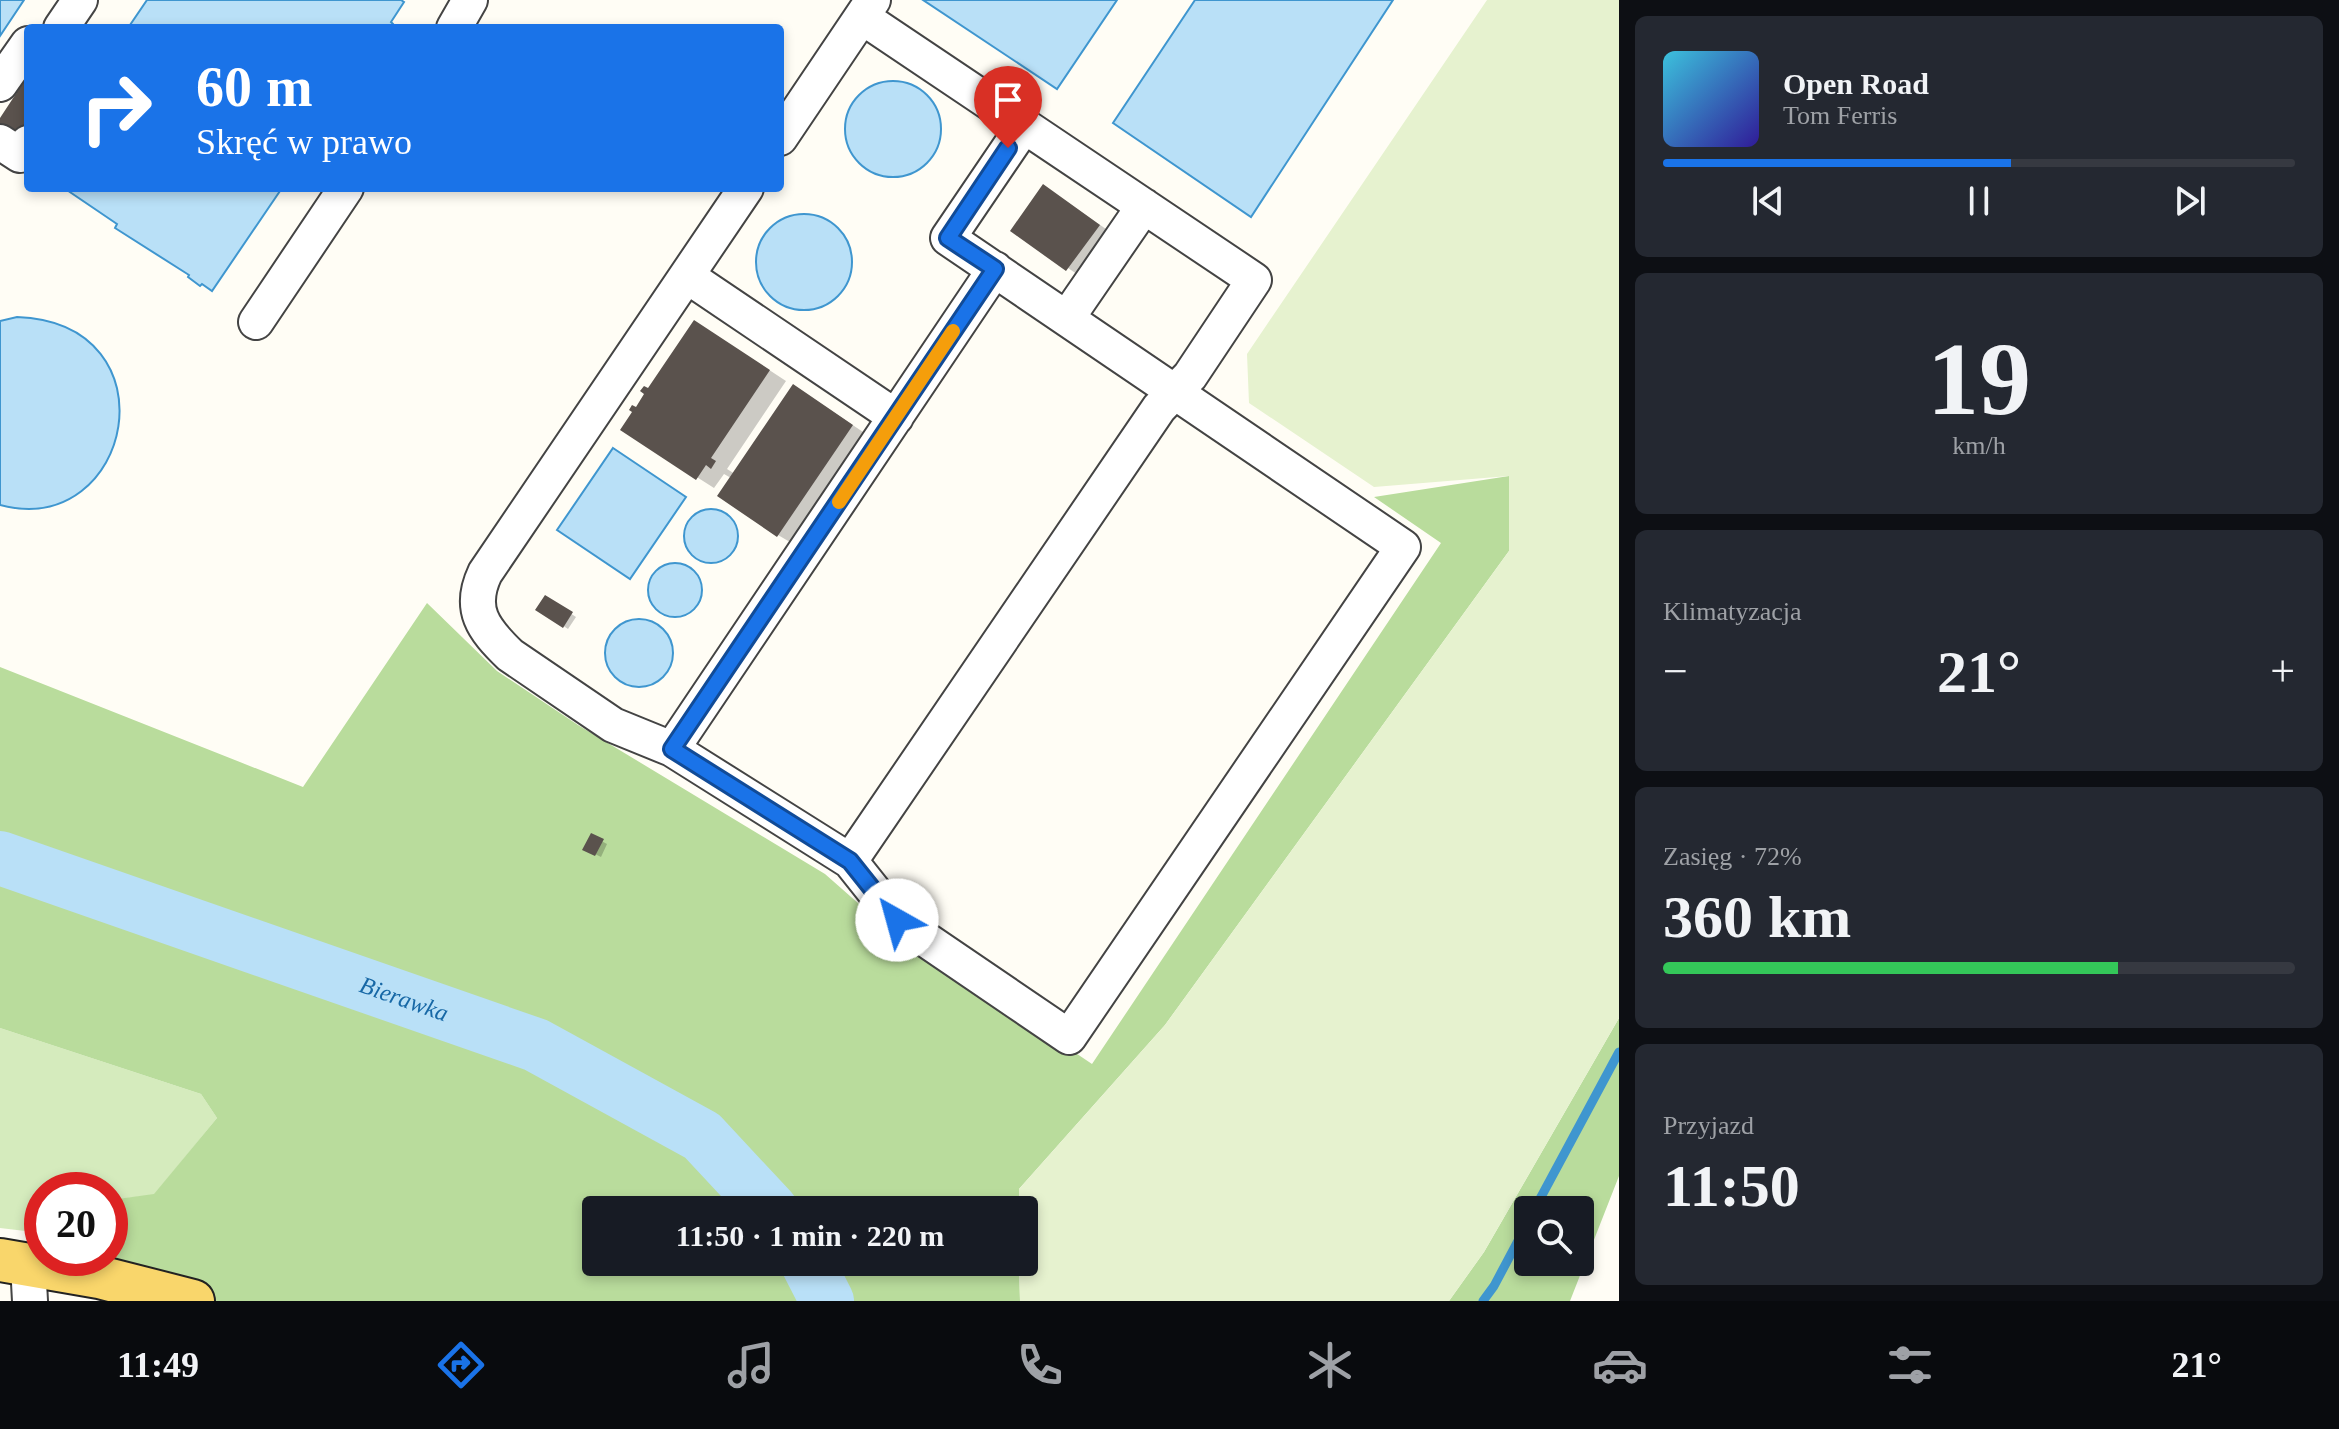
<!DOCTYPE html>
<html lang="pl">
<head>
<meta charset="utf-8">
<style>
  :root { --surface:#171b24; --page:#242831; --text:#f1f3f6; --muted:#9ea1a6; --line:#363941; --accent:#1a73e8 }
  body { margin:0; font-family:Georgia,serif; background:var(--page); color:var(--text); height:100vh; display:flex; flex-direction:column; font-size:30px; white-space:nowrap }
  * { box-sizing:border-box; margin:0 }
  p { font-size:26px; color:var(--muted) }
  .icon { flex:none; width:44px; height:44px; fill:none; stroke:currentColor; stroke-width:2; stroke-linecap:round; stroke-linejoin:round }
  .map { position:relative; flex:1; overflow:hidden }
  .drawer { display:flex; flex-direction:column; gap:16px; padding:16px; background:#0d0f14; width:720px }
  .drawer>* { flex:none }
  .top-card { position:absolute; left:24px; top:24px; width:760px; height:168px; border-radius:8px; box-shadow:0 4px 12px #0003; background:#1a73e8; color:#fff; overflow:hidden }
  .controls { position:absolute; left:1514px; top:1196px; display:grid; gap:16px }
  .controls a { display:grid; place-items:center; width:80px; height:80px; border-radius:8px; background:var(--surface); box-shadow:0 4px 12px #0003; font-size:40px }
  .speed { position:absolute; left:24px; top:1172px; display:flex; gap:16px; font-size:40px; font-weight:700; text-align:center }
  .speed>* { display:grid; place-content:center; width:104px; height:104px; border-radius:50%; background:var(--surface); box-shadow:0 4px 12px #0003; line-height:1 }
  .speed .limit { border:12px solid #d22; background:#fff; color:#111 }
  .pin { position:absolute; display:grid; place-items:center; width:68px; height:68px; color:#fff; margin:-82px -34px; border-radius:50% 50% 50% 0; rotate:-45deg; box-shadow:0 0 8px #0007 }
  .pin .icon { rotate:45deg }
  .me { position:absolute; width:88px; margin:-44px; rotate:322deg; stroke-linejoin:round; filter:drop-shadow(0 0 6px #0008) }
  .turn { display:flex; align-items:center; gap:28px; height:168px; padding:0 40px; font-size:36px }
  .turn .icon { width:104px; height:104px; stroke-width:2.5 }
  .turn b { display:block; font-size:56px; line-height:68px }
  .big { font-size:60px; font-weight:700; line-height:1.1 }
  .drawer .widget { flex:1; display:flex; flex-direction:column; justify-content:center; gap:12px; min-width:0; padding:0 28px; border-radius:12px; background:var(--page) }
  .drawer .dial { align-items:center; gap:0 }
  .dial b { font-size:104px; line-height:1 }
  .song { display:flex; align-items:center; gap:24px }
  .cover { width:96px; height:96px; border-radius:12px; background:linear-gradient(135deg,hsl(190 70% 55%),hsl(250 70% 35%)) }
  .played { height:8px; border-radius:4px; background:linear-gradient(90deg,var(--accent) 55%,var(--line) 55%) }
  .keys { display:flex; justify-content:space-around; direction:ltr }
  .heat { display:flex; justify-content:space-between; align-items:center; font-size:44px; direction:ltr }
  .charge { height:12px; border-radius:6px; background:linear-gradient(90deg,#34c759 72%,var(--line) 0) }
  .trip { position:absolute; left:582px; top:1196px; width:456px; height:80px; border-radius:8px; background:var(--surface); box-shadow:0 4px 12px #0003; font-weight:700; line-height:80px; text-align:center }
  .dock { display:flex; height:128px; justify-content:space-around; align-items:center; background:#090b0e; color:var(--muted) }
  .dock .icon { width:56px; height:56px }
  .dock .selected { color:var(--accent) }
  .dock b { font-size:36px; color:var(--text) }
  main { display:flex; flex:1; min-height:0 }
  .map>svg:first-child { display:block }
  .green { fill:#d5ebbd }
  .forest { fill:#b9dc9c; fill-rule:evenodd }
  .pitch { fill:#e6f2cf }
  .water { fill:#b9e0f7; stroke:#3f96cf; stroke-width:2 }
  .shadow { fill:#0003 }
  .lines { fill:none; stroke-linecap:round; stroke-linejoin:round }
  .stream { stroke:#3f96cf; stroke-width:9 }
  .river { stroke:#b9e0f7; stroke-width:54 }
  .building { fill:#5a524d }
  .minor-casing { stroke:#444; stroke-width:38 }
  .major-casing { stroke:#222; stroke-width:46 }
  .minor { stroke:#fff; stroke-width:34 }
  .major { stroke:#f9d66b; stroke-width:42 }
  .route-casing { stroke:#114b97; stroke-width:20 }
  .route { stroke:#1a73e8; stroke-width:14 }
  .slow { stroke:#f59e0b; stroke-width:14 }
  .labels { text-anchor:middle; stroke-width:8; stroke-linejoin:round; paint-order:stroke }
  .water-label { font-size:24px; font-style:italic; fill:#1768a6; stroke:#fff }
</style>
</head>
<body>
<main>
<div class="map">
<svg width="1619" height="1301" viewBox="0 0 1619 1301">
  <rect width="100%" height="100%" fill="#fffdf5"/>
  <!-- green -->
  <path class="green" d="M0,1028L201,1094L217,1118L154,1195L110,1200V1190H42V1233L0,1228Z"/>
  <!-- forest -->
  <path class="forest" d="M1509,476V551L1165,1025L1019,1189V1210H596V1262H1019L1020,1301H208L57,1258H110V1200L154,1194L217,1118L201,1094L0,1028V667L303,787L427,603L497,671L578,725L825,874L875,918L1092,1064L1441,543L1374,497Z
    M1619,1018V1176L1570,1301H1449L1484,1252ZM1528,1210H1580V1262H1528Z"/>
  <!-- pitch -->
  <path class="pitch" d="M1487,0H1619V1018L1484,1252L1449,1301H1020L1019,1262H1024V1210H1019V1189L1165,1025L1509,551V476L1374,487L1249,403L1247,354Z"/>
  <!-- water -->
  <path class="water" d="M0,0H24L0,36Z
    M147,0H401L404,2L391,22L393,24L391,28H128Z
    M923,0H1117L1057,89Z
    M1195,0H1393L1251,217L1113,123Z
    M845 129a48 48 0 1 1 96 0a48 48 0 1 1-96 0Z
    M64,188H282L212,291L202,284L200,286L188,277L189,275L115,228L117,224Z
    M756 262a48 48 0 1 1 96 0a48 48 0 1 1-96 0Z
    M17,317C177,323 133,540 0,505V321Z
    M613,448L686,497L630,579L557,530Z
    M684 536a27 27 0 1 1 54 0a27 27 0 1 1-54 0Z
    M648 590a27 27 0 1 1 54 0a27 27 0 1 1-54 0Z
    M605 653a34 34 0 1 1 68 0a34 34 0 1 1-68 0Z"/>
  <!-- shadow -->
  <path class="shadow" d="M1060,197L1116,236L1084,279L1013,230Z
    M711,332L786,381L727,469L735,474L811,397L869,436L795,545L778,535L731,478L724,474L714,488L623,430L648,391Z
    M546,597L576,617L568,629L538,609Z
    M592,836L607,844L601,857L585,849Z"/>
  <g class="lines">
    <!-- stream -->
    <path class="stream" d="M1534,1210L1619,1052
      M1483,1301L1494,1286L1528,1222"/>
    <!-- river -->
    <g class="river">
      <path id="s1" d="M0,858L536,1045L702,1136L771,1210"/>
      <path d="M807,1262L827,1301"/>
    </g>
  </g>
  <!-- building -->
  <path class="building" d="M25,80L28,82V120L16,139L0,128V118Z
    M1043,184L1100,225L1066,271L1010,231Z
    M694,320L770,370L711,458L716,461L711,469L706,465L696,480L620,430L632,412L629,410L632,405L636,407L644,394L640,391L644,386L648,388Z
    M793,384L853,425L777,537L717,496Z
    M545,595L573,612L563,628L535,610Z
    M591,833L604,839L595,856L582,850Z"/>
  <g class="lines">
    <!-- minor casing -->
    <g class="minor-casing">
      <path id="minor" d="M61,28L80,0
        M454,28L470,0
        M0,84L28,44
        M780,138L873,0
        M0,142L20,155L28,143
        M746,188L485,573C468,609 483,629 510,655L613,725L672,749L850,861L897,920L1069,1037L1403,547L948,238L1024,126
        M687,276L896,417
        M1067,318L1144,206
        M256,322L346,188
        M672,749L995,269
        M850,861L1159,408L1190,376L1254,280L862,17
        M28,1264L30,1301"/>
    </g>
    <!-- major casing -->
    <g class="major-casing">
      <path id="major" d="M0,1260L99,1277L193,1301"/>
    </g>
    <!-- minor -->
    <use href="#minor" class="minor"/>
    <!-- major -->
    <use href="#major" class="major"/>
  </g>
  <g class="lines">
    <!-- route casing -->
    <g class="route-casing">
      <path id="route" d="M897,920L850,861L672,749L995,269L948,238L1008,148"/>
    </g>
    <!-- route -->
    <use href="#route" class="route"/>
    <!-- slow -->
    <path class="slow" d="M839,502L953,331"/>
  </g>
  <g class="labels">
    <!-- water labels -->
    <g class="water-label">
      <text dy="8" stroke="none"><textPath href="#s1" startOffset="428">Bierawka</textPath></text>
    </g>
  </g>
</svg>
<div class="controls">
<a><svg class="icon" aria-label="search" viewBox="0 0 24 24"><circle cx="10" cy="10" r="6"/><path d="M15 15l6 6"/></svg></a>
</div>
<div class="speed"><div class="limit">20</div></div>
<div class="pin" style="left:1008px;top:148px;background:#d93025"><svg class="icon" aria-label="arrive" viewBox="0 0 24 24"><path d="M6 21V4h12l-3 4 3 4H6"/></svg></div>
<svg class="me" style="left:897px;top:920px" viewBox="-20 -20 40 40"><circle r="19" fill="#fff"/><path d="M0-13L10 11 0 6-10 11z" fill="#1a73e8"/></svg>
<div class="trip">11:50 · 1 min · 220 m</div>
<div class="top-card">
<div class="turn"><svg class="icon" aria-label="right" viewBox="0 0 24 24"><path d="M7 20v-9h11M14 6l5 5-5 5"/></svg><div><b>60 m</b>Skręć w prawo</div></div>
</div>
</div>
<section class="drawer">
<div class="widget">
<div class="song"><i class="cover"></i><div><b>Open Road</b><p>Tom Ferris</p></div></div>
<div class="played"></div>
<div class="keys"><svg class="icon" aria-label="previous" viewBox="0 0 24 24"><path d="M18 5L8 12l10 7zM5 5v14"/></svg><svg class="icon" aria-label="pause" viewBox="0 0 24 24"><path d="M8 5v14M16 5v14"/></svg><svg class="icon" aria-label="next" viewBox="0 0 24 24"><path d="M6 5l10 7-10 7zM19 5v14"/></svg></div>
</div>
<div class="widget dial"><b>19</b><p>km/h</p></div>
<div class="widget"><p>Klimatyzacja</p>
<div class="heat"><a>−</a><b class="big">21°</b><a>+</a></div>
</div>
<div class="widget"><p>Zasięg · 72%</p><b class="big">360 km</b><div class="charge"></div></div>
<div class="widget"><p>Przyjazd</p><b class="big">11:50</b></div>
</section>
</main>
<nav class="dock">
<b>11:49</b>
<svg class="icon selected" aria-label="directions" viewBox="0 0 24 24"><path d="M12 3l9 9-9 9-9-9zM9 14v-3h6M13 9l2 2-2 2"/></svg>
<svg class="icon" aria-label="music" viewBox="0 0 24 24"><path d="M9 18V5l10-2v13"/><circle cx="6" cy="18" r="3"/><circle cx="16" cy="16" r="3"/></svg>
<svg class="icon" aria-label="phone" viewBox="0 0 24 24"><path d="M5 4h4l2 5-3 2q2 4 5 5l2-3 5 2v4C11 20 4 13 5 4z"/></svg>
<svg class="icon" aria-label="climate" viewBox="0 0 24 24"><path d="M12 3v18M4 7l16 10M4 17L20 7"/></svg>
<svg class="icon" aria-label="car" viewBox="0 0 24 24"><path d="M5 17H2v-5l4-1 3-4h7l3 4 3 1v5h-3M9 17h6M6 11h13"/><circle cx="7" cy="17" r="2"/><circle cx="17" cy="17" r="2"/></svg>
<svg class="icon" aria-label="filters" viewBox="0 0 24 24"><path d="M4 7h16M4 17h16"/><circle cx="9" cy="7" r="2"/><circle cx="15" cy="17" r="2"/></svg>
<b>21°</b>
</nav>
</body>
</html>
